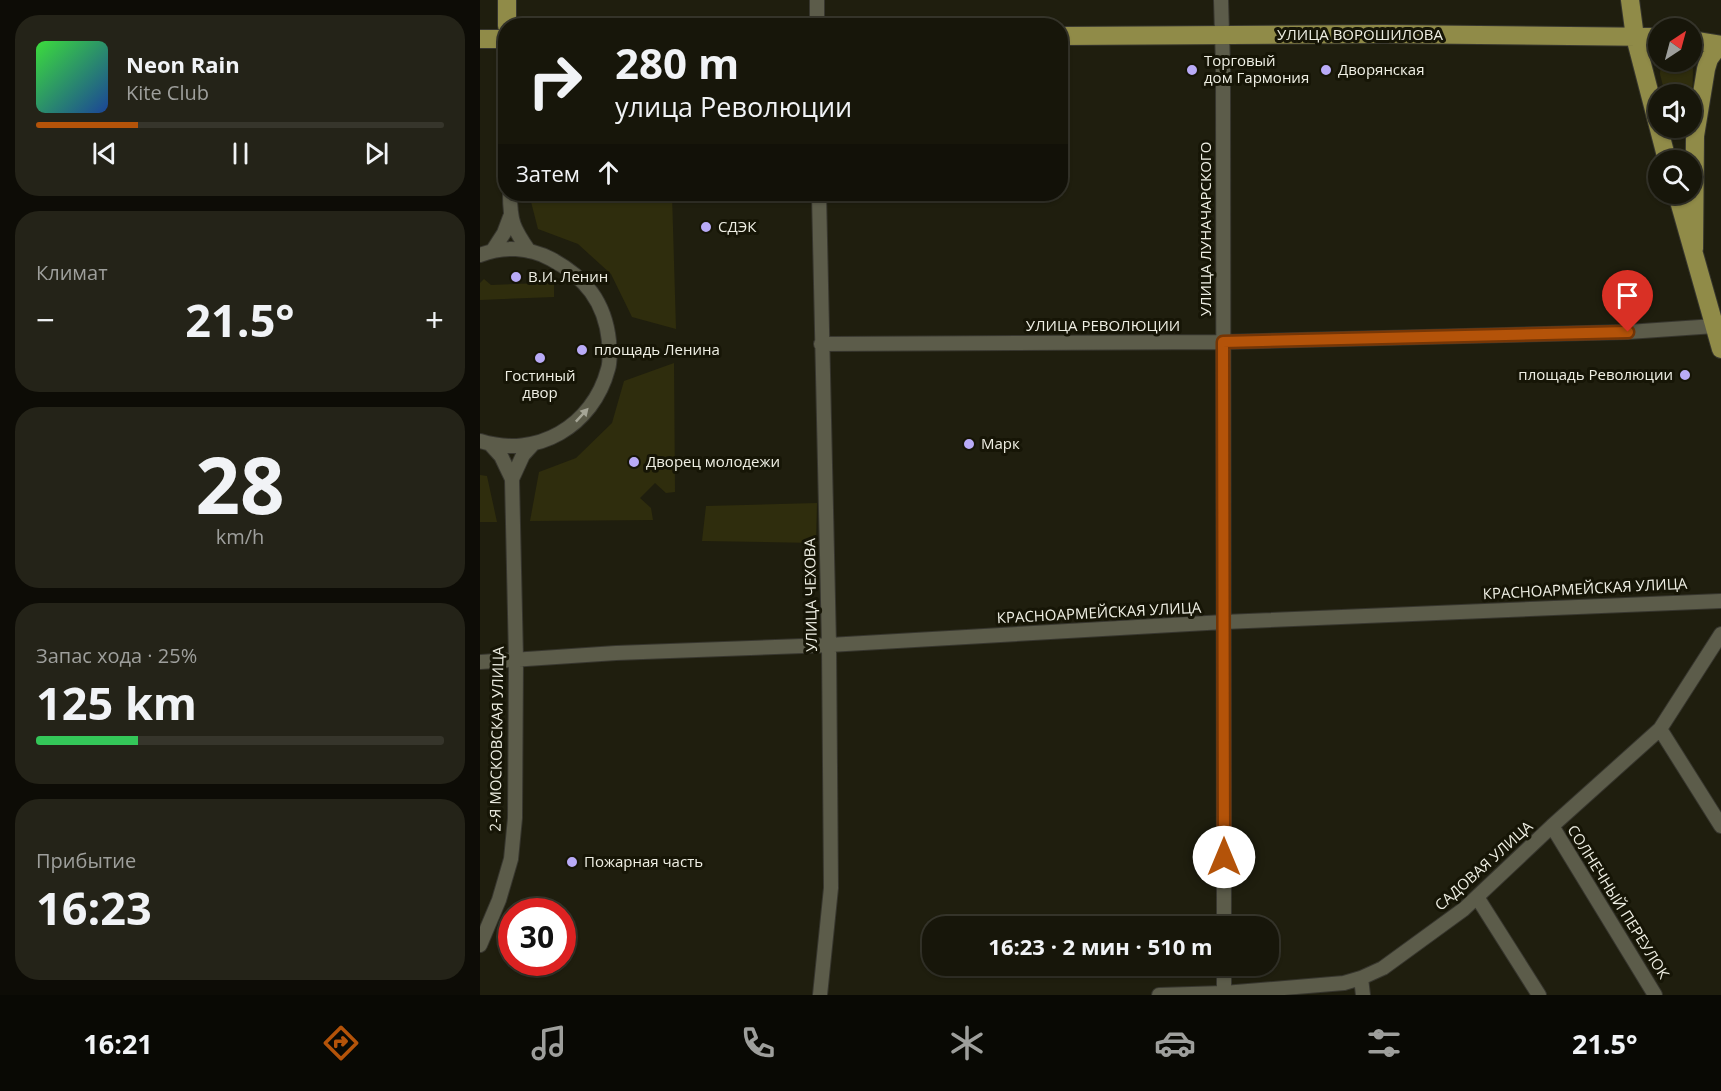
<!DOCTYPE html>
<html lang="ru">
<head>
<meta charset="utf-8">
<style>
  :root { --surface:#17160a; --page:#242318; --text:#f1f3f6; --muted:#9e9f9c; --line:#36352b; --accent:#b45309 }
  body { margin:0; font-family:"Open Sans",sans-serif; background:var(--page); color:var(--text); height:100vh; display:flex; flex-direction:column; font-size:22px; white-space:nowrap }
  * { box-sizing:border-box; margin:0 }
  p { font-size:20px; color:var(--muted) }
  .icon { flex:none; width:33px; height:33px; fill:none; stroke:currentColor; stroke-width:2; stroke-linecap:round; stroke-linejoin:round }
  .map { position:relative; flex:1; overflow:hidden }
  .sheet { display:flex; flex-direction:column; gap:15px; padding:15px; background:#0d0c06; width:480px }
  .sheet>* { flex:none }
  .banner { position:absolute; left:18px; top:18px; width:570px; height:183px; border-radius:24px; box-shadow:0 2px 4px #0004,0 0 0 2px var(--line); background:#17160a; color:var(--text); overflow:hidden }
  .needle { width:39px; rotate:36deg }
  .fabs { position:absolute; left:1168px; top:18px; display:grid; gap:12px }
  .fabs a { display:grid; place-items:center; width:54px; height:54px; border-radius:50%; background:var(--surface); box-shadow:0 2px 4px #0004,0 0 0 2px var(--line); font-size:30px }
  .speed { position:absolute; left:18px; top:898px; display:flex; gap:12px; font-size:30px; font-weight:700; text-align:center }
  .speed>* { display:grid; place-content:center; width:78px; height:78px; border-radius:50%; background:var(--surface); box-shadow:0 2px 4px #0004,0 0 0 2px var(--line); line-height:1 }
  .speed .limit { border:9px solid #d22; background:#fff; color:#111 }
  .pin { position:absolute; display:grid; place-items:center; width:51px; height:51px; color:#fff; margin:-62px -26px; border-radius:50% 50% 50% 0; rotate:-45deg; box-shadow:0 0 6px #0007 }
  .pin .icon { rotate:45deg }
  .me { position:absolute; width:66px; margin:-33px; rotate:0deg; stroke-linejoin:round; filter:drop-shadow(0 0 4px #0008) }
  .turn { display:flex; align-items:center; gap:21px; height:126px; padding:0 18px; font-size:27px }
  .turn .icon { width:78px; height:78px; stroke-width:2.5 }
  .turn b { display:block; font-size:42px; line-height:51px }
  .then { display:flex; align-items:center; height:57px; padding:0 18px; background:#0003; gap:12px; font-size:22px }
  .big { font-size:45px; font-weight:700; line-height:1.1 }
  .sheet .tile { flex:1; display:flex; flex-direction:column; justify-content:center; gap:9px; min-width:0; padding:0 21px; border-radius:24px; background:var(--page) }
  .sheet .dial { align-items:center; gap:0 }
  .dial b { font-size:78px; line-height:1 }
  .song { display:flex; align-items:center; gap:18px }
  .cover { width:72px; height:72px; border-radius:9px; background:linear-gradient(135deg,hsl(120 70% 55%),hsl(220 70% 35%)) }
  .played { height:6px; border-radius:3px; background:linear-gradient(90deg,var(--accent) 25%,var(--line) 25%) }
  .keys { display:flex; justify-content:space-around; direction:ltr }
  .heat { display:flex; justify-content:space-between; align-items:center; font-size:33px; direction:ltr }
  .charge { height:9px; border-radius:4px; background:linear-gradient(90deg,#34c759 25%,var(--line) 0) }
  .trip { position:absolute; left:442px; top:916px; width:357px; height:60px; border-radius:24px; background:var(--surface); box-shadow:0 2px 4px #0004,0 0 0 2px var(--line); font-weight:700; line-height:60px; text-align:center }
  .menu { display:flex; height:96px; justify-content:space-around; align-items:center; background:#090904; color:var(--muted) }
  .menu .icon { width:42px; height:42px }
  .menu .active { color:var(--accent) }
  .menu b { font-size:27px; color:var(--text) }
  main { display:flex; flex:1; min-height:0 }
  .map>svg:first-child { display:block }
  .green { fill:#2f2d0d }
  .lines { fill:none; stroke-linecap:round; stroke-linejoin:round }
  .minor-casing { stroke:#37362e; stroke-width:16 }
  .major-casing { stroke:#37362e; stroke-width:20 }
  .minor { stroke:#5c5c4a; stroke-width:14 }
  .major { stroke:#908b48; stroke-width:18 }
  .oneway { fill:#a6a697 }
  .route-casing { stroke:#753606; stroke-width:15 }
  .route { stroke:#b45309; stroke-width:10 }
  .poi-dot { fill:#b9abf7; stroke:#161506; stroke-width:2 }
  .labels { text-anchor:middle; stroke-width:6; stroke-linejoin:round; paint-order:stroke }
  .street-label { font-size:15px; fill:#efefe4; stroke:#161506 }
  .poi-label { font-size:15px; fill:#efefe4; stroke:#161506; text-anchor:start }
</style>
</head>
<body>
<main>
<section class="sheet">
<div class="tile">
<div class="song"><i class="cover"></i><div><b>Neon Rain</b><p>Kite Club</p></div></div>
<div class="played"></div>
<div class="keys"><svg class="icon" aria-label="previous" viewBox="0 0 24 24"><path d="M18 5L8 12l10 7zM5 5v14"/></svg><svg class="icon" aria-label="pause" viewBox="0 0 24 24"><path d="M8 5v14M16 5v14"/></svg><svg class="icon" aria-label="next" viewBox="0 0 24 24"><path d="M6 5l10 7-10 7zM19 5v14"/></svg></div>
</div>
<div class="tile"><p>Климат</p>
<div class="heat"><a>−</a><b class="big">21.5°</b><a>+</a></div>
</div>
<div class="tile dial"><b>28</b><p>km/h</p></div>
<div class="tile"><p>Запас хода · 25%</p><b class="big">125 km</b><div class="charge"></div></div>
<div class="tile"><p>Прибытие</p><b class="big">16:23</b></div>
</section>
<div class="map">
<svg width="1241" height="995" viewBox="0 0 1241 995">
  <rect width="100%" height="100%" fill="#1f1e0e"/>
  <!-- green -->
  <path class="green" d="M1181,62L1213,63L1212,128L1209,135L1202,138L1196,135L1193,128H1212V94H1185L1180,74Z
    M49,194H192L196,329L152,317L131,274L98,244L58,229Z
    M67,277L74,282V297L0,300V283L4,279L11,285L61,283Z
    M194,363L195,492L186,493L175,483L160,498L171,508L173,520L50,521L59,472L96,458L132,423L144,381Z
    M0,475L7,476L17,522H0Z
    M337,503L336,543L222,541L226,506Z"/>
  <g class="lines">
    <!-- minor casing -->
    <g class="minor-casing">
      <path id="minor" d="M337,0V26
        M741,0L743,66L744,927
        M30,194C30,221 33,228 49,251
        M339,194L349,645L351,888L340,995
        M13,250L24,233L30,217
        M0,255C23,246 49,247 71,259C105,277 125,302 129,341C129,350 131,360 128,369C113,426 57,459 0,441
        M341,344L743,342L1148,332L1235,326
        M32,479L43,455L53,444
        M0,662L136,653L349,645L744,622L1241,601
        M1180,729L1241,826
        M1072,826L1175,995
        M997,897L1059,995
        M0,945L19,900L31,859L35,818L36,659L32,479L21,456L11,445
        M881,978L883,995
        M679,995L744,993L864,983L881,978L903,968L984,909L1072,826L1180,729L1241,634
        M744,995V966"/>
    </g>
    <!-- major casing -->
    <g class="major-casing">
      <path id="major" d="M27,0V26
        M1150,0L1155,37L1187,160
        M580,36L905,34L1179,37
        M0,39H26
        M1212,40L1241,45
        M1197,194L1241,349
        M1214,249L1215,136L1226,69L1229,59L1239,45"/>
    </g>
    <!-- minor -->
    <use href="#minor" class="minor"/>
    <!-- major -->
    <use href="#major" class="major"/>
  </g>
  <!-- one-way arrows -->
  <defs><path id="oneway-solid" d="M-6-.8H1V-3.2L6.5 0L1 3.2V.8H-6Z" transform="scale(1.5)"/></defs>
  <use class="oneway" href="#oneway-solid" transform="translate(102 415) rotate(-47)"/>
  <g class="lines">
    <!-- route casing -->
    <g class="route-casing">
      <path id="route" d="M744,857L743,342L1148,332"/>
    </g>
    <!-- route -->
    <use href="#route" class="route"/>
  </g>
  <!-- markers -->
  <g class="poi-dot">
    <circle cx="712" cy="70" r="6"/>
    <circle cx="846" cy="70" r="6"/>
    <circle cx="226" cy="227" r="6"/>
    <circle cx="36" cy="277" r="6"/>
    <circle cx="102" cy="350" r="6"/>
    <circle cx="60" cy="358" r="6"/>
    <circle cx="1205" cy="375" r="6"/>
    <circle cx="489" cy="444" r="6"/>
    <circle cx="154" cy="462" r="6"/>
    <circle cx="92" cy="862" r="6"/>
  </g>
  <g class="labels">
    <!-- street labels -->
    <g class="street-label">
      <text x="880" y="40">УЛИЦА ВОРОШИЛОВА</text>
      <text transform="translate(726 229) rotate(-90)" y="5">УЛИЦА ЛУНАЧАРСКОГО</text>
      <text x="623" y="331">УЛИЦА РЕВОЛЮЦИИ</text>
      <text transform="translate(1105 589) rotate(-3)" y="5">КРАСНОАРМЕЙСКАЯ УЛИЦА</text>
      <text transform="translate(331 595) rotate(-91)" y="5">УЛИЦА ЧЕХОВА</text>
      <text transform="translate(619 613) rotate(-3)" y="5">КРАСНОАРМЕЙСКАЯ УЛИЦА</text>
      <text transform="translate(17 739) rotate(-89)" y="5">2-Я МОСКОВСКАЯ УЛИЦА</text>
      <text transform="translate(1004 866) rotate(-42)" y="5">САДОВАЯ УЛИЦА</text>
      <text transform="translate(1138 902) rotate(58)" y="5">СОЛНЕЧНЫЙ ПЕРЕУЛОК</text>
    </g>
    <!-- poi labels -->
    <g class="poi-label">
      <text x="724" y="66">Торговый<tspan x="724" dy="17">дом Гармония</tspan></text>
      <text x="858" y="75">Дворянская</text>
      <text x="238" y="232">СДЭК</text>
      <text x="48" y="282">В.И. Ленин</text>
      <text x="114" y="355">площадь Ленина</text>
      <text x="1193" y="380" text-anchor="end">площадь Революции</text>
      <text x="60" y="381" text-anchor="middle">Гостиный<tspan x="60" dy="17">двор</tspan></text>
      <text x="501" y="449">Марк</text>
      <text x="166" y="467">Дворец молодежи</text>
      <text x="104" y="867">Пожарная часть</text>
    </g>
  </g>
</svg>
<div class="fabs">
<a><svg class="needle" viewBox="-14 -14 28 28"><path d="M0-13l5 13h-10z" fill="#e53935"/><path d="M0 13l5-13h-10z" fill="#9e9f9c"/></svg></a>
<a><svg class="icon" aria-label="sound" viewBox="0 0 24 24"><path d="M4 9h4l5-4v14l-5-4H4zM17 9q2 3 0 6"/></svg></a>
<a><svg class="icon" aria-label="search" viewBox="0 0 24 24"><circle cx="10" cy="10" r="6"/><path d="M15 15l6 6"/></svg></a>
</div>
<div class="speed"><div class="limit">30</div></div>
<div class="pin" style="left:1148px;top:332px;background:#d93025"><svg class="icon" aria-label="arrive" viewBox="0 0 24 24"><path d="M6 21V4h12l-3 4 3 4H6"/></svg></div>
<svg class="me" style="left:744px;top:857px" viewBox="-20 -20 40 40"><circle r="19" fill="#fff"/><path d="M0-13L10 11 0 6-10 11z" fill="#b45309"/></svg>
<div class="trip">16:23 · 2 мин · 510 m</div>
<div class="banner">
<div class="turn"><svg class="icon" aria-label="right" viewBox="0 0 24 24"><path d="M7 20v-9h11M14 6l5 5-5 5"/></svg><div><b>280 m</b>улица Революции</div></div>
<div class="then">Затем<svg class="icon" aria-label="ahead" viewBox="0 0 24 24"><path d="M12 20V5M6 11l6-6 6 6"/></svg></div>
</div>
</div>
</main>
<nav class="menu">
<b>16:21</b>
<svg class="icon active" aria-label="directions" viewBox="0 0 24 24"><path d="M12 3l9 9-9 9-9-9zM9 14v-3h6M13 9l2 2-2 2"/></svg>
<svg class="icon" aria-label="music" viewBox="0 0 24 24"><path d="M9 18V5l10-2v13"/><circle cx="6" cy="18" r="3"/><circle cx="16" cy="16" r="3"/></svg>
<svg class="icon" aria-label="phone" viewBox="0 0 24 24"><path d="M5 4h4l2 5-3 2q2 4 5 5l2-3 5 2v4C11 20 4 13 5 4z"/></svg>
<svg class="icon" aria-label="climate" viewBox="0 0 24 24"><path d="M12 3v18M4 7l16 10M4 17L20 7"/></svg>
<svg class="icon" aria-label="car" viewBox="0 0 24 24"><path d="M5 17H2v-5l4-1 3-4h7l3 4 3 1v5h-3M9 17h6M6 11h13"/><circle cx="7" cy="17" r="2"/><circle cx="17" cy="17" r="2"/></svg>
<svg class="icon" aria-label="filters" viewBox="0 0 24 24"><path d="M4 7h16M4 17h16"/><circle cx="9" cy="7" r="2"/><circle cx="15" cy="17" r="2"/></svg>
<b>21.5°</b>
</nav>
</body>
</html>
